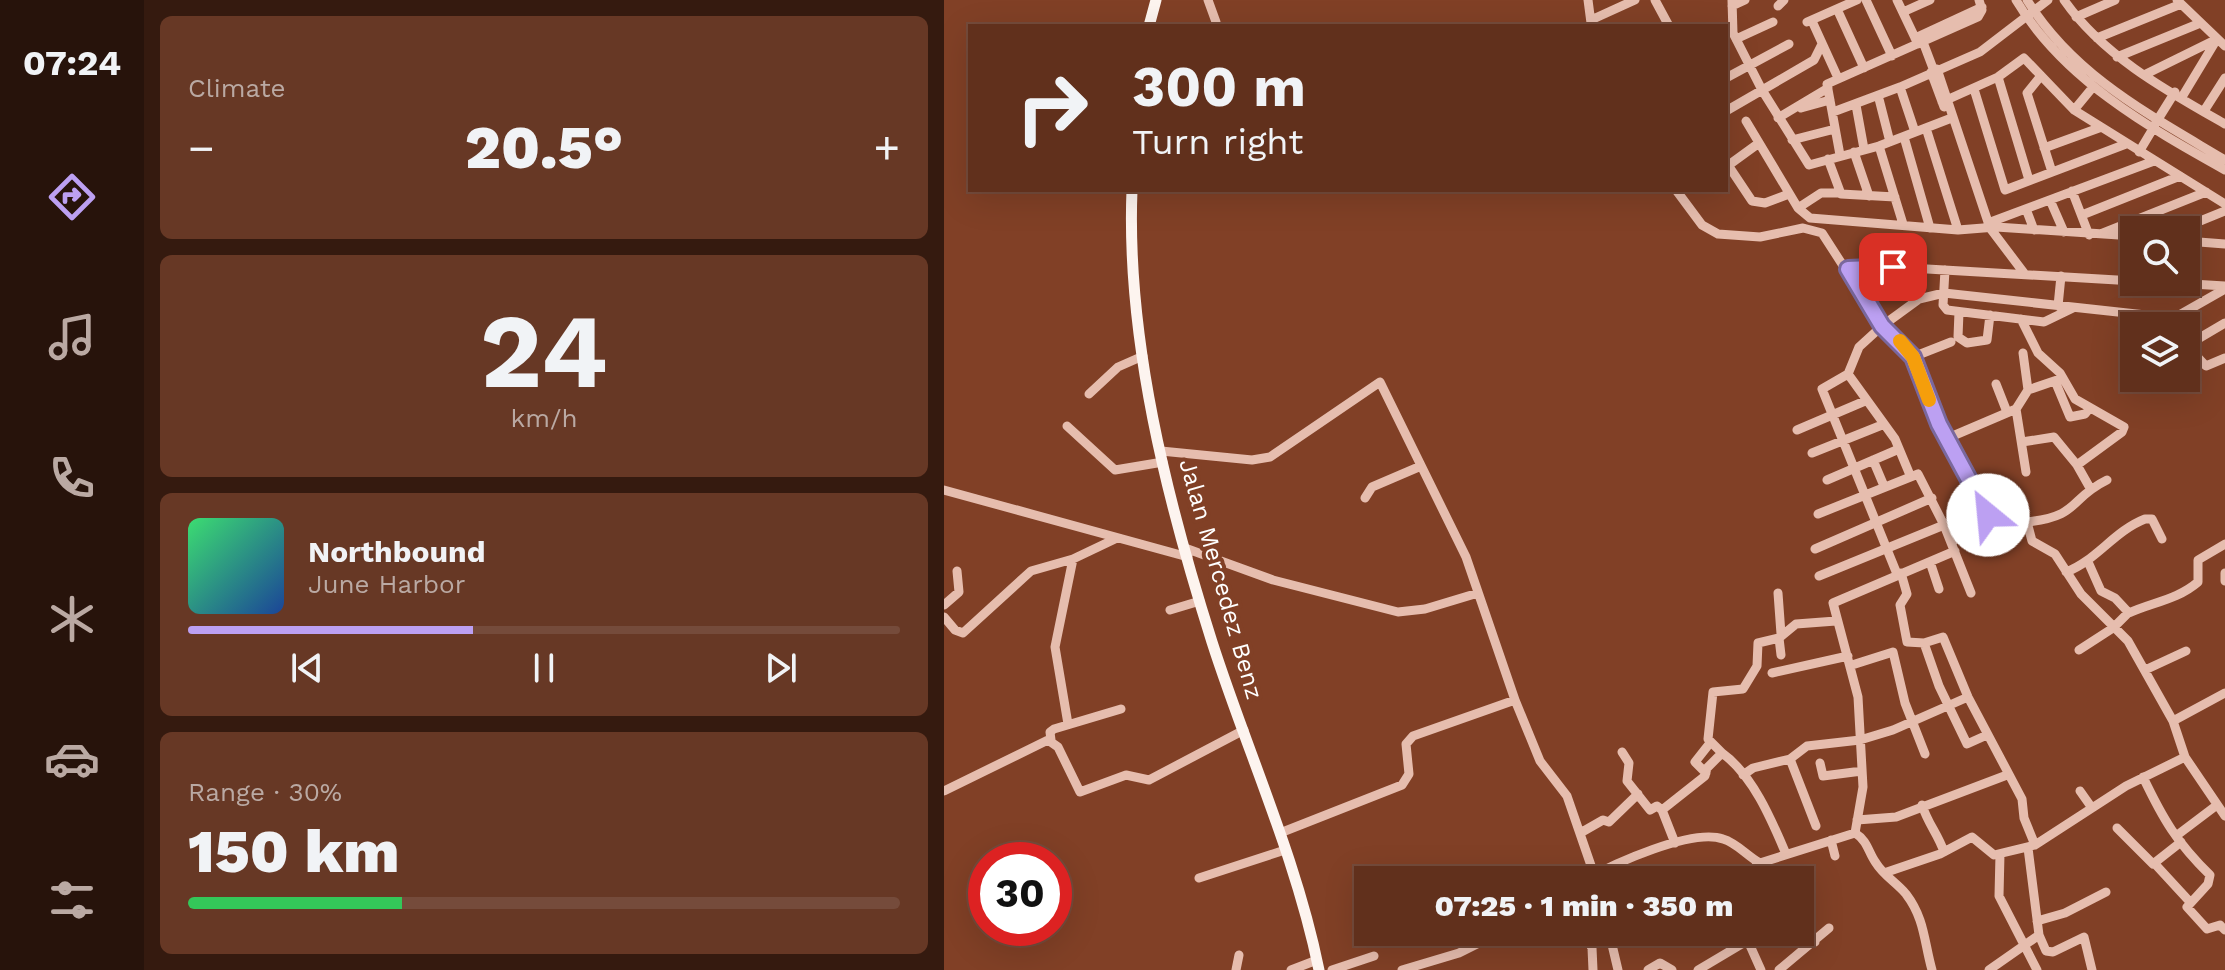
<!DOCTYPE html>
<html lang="en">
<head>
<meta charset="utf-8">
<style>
  :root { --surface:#61301c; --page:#673825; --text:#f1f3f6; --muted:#baa9a3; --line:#754b3b; --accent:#bca0f2 }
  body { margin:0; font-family:"Work Sans",sans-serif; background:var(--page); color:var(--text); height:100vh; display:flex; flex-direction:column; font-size:30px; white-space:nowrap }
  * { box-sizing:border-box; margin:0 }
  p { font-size:26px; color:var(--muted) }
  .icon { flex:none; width:44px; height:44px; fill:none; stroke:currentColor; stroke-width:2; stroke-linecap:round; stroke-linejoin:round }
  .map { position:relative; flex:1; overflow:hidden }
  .drawer { display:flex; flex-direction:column; gap:16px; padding:16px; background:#351a0f; width:800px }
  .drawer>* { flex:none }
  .guide { position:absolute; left:24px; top:24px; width:760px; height:168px; border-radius:0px; box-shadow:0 8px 32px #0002,0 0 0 2px var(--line); background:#61301c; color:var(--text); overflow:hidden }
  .controls { position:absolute; left:1176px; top:216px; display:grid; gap:16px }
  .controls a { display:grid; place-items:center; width:80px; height:80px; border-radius:0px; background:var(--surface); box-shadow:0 8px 32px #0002,0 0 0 2px var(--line); font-size:40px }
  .speed { position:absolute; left:24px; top:842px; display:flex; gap:16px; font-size:40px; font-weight:700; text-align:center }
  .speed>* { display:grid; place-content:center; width:104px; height:104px; border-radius:50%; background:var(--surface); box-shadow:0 8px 32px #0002,0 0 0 2px var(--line); line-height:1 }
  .speed .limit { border:12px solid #d22; background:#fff; color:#111 }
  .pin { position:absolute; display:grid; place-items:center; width:68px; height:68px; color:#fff; margin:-34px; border-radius:16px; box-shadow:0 4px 12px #0006 }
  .me { position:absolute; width:88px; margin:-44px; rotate:332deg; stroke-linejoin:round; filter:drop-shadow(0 0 6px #0008) }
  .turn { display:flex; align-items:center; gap:28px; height:168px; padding:0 32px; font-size:36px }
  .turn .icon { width:104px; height:104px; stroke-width:2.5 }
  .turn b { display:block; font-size:56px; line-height:68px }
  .big { font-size:60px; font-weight:800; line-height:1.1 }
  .drawer .card { flex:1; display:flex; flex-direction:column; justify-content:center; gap:12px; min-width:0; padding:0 28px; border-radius:12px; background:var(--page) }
  .drawer .dial { align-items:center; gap:0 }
  .dial b { font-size:104px; line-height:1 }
  .song { display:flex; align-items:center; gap:24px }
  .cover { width:96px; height:96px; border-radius:12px; background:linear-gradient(135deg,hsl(140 70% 55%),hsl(220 70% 35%)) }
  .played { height:8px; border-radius:4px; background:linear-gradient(90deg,var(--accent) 40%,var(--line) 40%) }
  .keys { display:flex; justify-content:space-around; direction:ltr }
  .heat { display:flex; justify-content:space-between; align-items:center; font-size:44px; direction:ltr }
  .charge { height:12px; border-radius:6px; background:linear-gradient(90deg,#34c759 30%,var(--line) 0) }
  .trip { position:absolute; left:410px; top:866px; width:460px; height:80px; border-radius:0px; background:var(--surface); box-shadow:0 8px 32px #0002,0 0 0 2px var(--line); font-weight:800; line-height:80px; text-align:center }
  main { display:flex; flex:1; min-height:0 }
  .menu { display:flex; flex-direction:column; width:144px; justify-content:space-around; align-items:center; background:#27130b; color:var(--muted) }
  .menu .icon { width:56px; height:56px }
  .menu .on { color:var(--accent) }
  .menu b { font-size:36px; color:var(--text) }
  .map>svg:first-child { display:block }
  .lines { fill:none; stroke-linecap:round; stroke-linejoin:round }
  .minor { stroke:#e6bdae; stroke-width:9 }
  .major { stroke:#fdf4ef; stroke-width:11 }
  .route-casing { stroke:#7a689d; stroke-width:20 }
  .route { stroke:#bca0f2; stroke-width:14 }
  .slow { stroke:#f59e0b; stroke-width:14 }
  .labels { text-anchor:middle; stroke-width:8; stroke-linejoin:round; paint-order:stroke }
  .street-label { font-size:24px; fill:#fff; stroke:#814026 }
</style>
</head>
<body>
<main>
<nav class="menu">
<b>07:24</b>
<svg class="icon on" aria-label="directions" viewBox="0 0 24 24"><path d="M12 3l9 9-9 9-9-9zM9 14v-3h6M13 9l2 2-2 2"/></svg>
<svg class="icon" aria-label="music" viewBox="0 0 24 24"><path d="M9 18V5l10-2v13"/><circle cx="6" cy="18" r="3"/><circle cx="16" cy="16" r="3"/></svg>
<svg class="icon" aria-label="phone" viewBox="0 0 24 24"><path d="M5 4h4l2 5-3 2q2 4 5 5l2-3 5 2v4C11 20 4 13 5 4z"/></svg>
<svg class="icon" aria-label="climate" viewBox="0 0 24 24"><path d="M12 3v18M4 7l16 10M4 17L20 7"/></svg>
<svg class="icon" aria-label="car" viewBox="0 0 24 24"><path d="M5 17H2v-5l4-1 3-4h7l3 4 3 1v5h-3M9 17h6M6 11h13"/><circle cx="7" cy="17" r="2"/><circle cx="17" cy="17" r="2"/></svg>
<svg class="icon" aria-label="filters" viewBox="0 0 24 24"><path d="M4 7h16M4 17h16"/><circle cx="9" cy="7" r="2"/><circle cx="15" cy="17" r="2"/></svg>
</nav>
<section class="drawer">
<div class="card"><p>Climate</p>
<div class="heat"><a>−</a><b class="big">20.5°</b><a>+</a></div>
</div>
<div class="card dial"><b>24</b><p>km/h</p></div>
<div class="card">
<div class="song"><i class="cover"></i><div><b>Northbound</b><p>June Harbor</p></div></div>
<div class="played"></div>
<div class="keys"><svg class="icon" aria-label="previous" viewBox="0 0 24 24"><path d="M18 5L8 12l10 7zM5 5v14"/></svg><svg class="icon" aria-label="pause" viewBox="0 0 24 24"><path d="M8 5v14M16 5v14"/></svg><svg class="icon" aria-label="next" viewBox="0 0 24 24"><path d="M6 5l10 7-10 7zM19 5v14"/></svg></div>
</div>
<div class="card"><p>Range · 30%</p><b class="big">150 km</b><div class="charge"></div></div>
</section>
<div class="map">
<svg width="1281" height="970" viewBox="0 0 1281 970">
  <rect width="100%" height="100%" fill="#814026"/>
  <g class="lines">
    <!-- minor -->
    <path class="minor" d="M264,0L272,22
      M644,0L647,23
      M711,0L725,26
      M788,0L789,33L818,90L865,165L935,146L1005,119
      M922,0L948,56
      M953,0L974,44
      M1072,0C1119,79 1204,127 1281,170
      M1083,0C1130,76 1206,115 1281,160
      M1120,0C1159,56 1223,91 1281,124
      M1233,0L1281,46
      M788,6L801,0
      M834,6L840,0
      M893,9L920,68
      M959,12L986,0
      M1132,17L1171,0
      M647,20L691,0
      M868,21L894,78
      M863,22L913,0
      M971,38L1038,7
      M1153,38L1237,4
      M792,39L829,22
      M979,42L990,71
      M1173,57L1254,24
      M993,69L1046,228L1080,273
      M987,72L1000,107
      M1202,74L1273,39
      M1054,77L1085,180
      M1096,77L1083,93L1108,172
      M782,78L845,44
      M956,87L971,132
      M1030,89L1061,190L1182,144
      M934,95L946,142
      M1238,97L1273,39
      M998,102L1054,77L1080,58L1130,110L1281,204
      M912,105L920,149
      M857,108L886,100
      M1130,110L1149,87
      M782,111L870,60L878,44
      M1260,111L1281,78
      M889,112L956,87L1036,52L1104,0
      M834,118L884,88
      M802,121L854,208L866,218L1014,230L1052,227L1190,236
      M1211,124L1231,92
      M982,128L1014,230
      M960,137L986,228
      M848,140L891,129
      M935,146L959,224
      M1100,148L1155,128
      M910,152L925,196
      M1195,152L1210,127
      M896,155L883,84L1034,17L1038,10L1035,0
      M884,159L897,194L951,197
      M784,165L808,201L821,203L845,194
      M782,167L815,143
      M732,190L758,225L774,234L816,237L859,228L878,233L938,326L969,357L995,424L1046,518L1083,522L1088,541L1111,554L1137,594L1184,641L1229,721L1241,757
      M1128,191L1145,235
      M1106,200L1120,232
      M854,208L877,193H895
      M1082,209L1090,230
      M1138,215L1236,176
      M1044,223L1210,161
      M1234,230L1281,211
      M1159,233L1262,192
      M1242,241L1281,244
      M904,269L949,267L1190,281
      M1001,270L999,305L1003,310L1100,322L1129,308
      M1215,282L1281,286
      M1114,306L1117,276
      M1015,312L1014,337L1023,343L1043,340L1046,315
      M1077,319L1094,353L1116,373L1131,399L1180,427L1178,432L1133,465L1146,488
      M1281,323L1247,343L1245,348L1262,366L1281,358
      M1216,326L1281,289
      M1079,353L1084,390
      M969,357L1007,342
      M904,374L951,439L966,475
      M1111,381L1126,417L1141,414L1145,409
      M1052,384L1063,412
      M145,394L174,367L199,356
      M1072,409L1082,472
      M123,426L171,470L219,462
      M853,430L921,401
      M1004,438L1072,409L1084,390L1119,378
      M1078,442L1110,437L1133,465
      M217,451L308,460L326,457L436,382L522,557L571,700L596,761L623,796L652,880
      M868,453L938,425
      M929,460L940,486
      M883,480L955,449
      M0,490L244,557
      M421,498L428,487L477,466
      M874,514L974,474L1000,525L1027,593
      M1083,522C1137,516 1124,499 1163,480
      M1008,542L1046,518
      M241,548L329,580L454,612L481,609L534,593
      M871,549L988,498
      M986,562L995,589
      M1145,564L1157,591L1171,598L1185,613C1209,602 1233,600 1254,582V560L1281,544
      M1122,572C1152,561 1170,531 1201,519H1208L1218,539
      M957,573L963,594L956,605L963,642L980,643L995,686L1023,744L1043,735
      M1281,573V581
      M953,574L878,389L904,374L915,347L938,326L975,299L1000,293L1229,318
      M875,576L1000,525
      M834,593L837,634
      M0,605L15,592L13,571
      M226,610L256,601
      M0,617L11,630L19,633L87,571L129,559L171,539
      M980,643L999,637L1024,697L1078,799L1080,818L1091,845
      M1135,650L1169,628L1184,613
      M837,655L835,638L852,624L892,621
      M908,665L949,652L961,703L981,754
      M1201,670L1242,651
      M828,673L904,656
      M1229,721L1281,693
      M124,724L111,647L129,559
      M107,740L106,732L110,729L177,709
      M678,752L685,763L683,781L706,810L713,806L718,810
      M778,753C809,775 828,821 842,854
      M846,759L872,826
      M876,763L879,776L918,771
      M762,773L751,762L766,743
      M799,775L809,768L846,759L863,746L916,740L949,730L1024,697
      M1199,777C1219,819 1233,843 1266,875L1264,884L1243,907L1263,929L1276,925L1281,930
      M0,791L104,740L114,747L136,792L182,775L205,780L300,730
      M1136,791L1148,808
      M978,805C984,824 994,834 1000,852
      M913,820L952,817L1063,775
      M1173,828L1209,864L1237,842
      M638,832L659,820L665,822L694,794
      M336,833L458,785L465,774L462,744L469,736L571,700
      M911,833L919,787L914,697L889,603L1011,551
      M1232,836L1273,805
      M887,840L891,856
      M731,843L718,810L761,776L763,768L778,753L764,739L769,692L799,689L813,666L814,643L835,638
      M1084,848L1095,935L1102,951L1109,952L1140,937L1148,970
      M1056,854L1055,896L1093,970
      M1211,864L1246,902
      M814,866L823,880
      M943,872L996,854L1028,837L1050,855L1091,845L1182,786L1241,757L1281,816
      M255,878L341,850
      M641,880C669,864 748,828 779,839C793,843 803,856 816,863L911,833C924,841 924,852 932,863C939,875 953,883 962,894C981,919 980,942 988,970
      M795,880L816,863
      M1093,921L1121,913L1162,892
      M856,926L871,942
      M639,932L648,948L649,970
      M665,932L674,970
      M804,941L817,970
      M292,970L295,955
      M347,970L373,960
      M388,970L430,956
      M458,970L515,953L557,932
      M704,970L716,963L728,970
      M754,970L818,932
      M835,970L885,928
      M1045,970L1095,935"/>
    <!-- major -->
    <path class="major" d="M205,26L212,0
      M188,190C182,339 223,500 268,642C303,751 352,857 375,970"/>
  </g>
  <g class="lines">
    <!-- route casing -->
    <g class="route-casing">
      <path id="route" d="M949,267L904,269L938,326L969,357L995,424L1044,515"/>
    </g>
    <!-- route -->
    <use href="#route" class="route"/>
    <!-- slow -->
    <path class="slow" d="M956,341L969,357L985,400"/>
  </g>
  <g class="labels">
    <!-- street labels -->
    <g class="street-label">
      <text transform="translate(277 579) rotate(74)" y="8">Jalan Mercedez Benz</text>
    </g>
  </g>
</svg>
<div class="controls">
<a><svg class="icon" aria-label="search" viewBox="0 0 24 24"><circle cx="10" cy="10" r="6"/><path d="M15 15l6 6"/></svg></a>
<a><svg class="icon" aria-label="layers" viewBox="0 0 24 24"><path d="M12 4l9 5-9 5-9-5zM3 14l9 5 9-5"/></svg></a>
</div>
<div class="speed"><div class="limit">30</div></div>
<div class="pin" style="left:949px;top:267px;background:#d93025"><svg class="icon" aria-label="arrive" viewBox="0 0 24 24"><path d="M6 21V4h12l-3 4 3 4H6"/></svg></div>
<svg class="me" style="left:1044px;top:515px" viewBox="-20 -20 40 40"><circle r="19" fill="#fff"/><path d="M0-13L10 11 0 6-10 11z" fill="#bca0f2"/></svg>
<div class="trip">07:25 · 1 min · 350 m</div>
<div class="guide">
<div class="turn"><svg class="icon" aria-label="right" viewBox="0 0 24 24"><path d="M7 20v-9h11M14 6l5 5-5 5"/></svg><div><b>300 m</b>Turn right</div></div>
</div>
</div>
</main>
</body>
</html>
